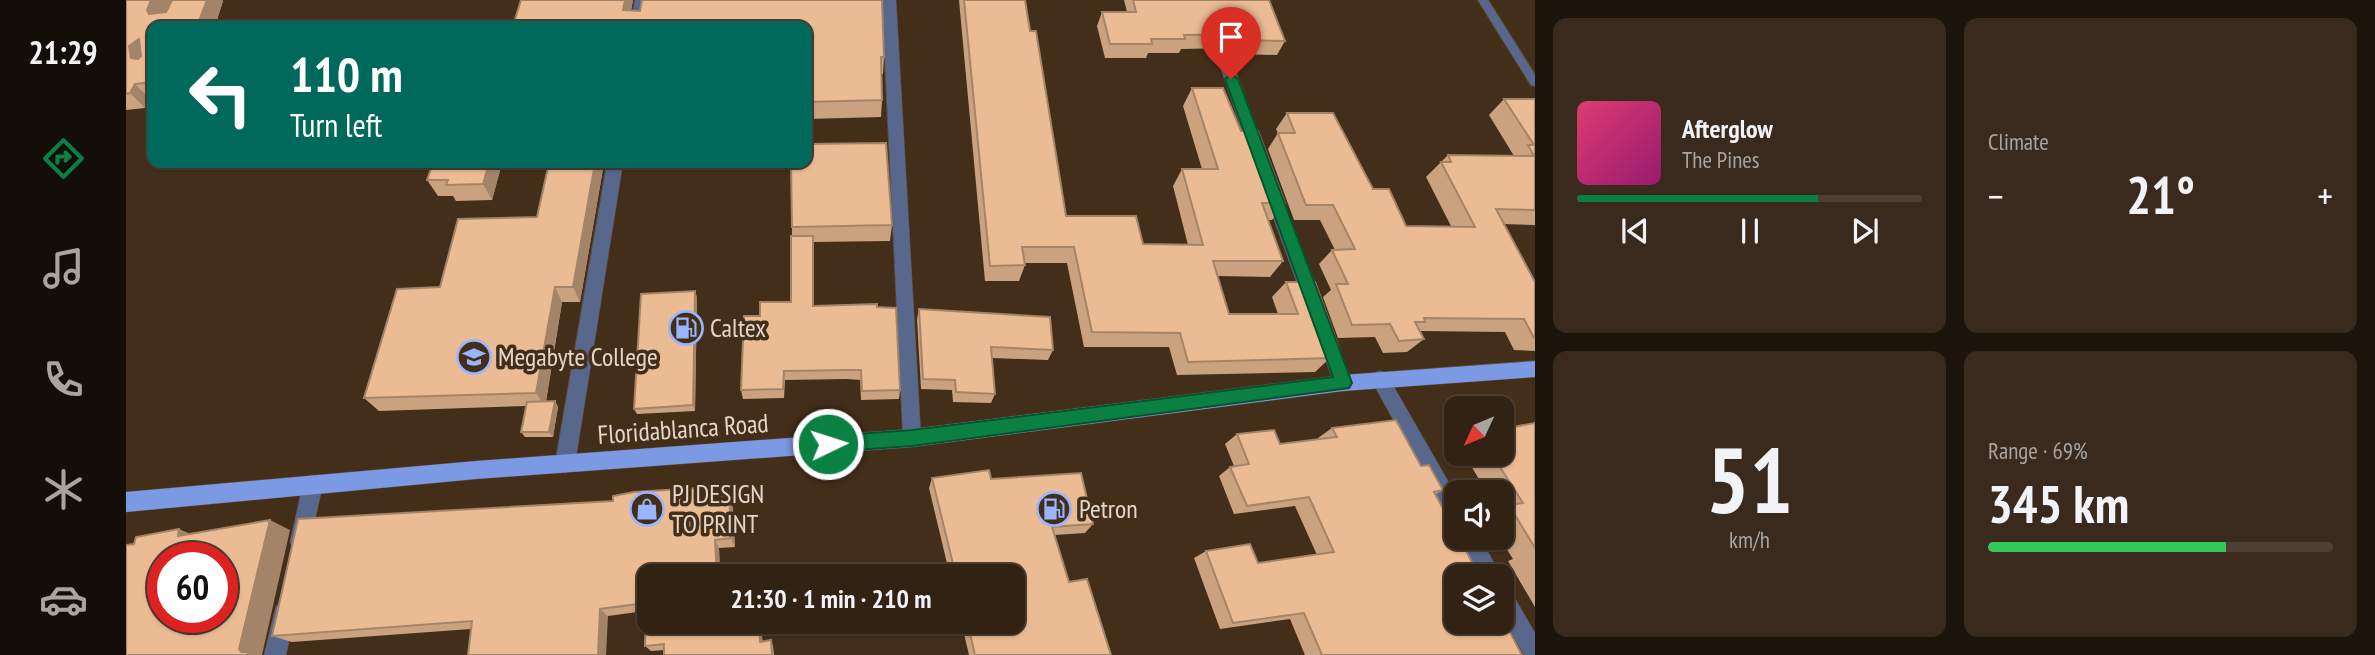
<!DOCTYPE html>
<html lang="en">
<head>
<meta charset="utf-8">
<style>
  :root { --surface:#322214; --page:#3a2a1d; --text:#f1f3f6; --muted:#a8a4a0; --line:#4d3f34; --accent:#0b8043 }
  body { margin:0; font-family:"PT Sans Narrow",sans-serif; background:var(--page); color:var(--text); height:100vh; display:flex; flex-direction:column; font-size:26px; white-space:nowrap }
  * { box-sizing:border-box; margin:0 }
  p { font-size:23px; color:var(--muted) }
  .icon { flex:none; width:38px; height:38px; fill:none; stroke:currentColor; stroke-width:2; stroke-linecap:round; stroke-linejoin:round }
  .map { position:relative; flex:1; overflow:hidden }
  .drawer { display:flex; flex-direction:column; gap:18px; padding:18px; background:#1c130b; width:840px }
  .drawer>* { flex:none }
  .banner { position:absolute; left:21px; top:21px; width:665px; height:147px; border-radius:14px; box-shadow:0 2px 5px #0004,0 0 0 2px var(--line); background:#00695c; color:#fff; overflow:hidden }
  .needle { width:46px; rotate:226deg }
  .fabs { position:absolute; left:1318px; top:396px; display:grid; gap:14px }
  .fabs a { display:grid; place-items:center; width:70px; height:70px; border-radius:14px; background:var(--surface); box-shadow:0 2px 5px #0004,0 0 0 2px var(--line); font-size:35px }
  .speed { position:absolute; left:21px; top:542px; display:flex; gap:14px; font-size:35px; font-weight:700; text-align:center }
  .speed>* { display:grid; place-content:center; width:91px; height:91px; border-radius:50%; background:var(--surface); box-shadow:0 2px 5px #0004,0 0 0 2px var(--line); line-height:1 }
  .speed .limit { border:10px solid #d22; background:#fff; color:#111 }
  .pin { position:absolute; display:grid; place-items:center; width:60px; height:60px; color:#fff; margin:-72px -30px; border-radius:50% 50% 50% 0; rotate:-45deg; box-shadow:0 0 7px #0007 }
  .pin .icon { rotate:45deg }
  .me { position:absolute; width:77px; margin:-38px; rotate:86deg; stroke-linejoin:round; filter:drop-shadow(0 0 5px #0008) }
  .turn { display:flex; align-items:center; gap:24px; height:147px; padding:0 28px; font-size:32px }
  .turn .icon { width:91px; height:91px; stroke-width:2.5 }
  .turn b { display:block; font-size:49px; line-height:60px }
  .big { font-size:52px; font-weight:700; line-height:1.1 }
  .drawer .tile { flex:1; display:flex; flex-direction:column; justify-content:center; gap:10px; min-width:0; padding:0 24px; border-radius:14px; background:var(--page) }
  .drawer .dial { align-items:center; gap:0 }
  .dial b { font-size:91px; line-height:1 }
  .song { display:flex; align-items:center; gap:21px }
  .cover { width:84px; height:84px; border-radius:10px; background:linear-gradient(135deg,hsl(340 70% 55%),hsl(320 70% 35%)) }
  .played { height:7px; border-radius:4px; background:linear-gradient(90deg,var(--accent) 70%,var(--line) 70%) }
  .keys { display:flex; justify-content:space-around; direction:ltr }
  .heat { display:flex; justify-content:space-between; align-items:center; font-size:38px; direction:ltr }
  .charge { height:10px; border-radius:5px; background:linear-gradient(90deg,#34c759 69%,var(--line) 0) }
  .drawer .tiles { flex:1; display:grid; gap:18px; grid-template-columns:repeat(2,1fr) }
  .trip { position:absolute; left:511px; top:564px; width:388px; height:70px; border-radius:14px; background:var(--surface); box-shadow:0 2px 5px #0004,0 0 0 2px var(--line); font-weight:700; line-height:70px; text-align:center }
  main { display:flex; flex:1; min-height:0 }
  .dock { display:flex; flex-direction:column; width:126px; justify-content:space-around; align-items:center; background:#140e08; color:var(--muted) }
  .dock .icon { width:49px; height:49px }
  .dock .current { color:var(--accent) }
  .dock b { font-size:32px; color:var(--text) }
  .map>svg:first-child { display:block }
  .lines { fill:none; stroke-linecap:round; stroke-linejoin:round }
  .service-casing { stroke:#604c3a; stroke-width:2 }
  .minor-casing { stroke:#604c3a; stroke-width:1 }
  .tertiary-casing { stroke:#604c3a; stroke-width:1 }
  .primary-casing { stroke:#604c3a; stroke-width:1 }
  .service { fill:#58678c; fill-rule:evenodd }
  .minor { fill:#58678c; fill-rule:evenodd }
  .tertiary { fill:#58678c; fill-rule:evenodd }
  .primary { fill:#7c99e4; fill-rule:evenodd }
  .wall { fill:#caa27f }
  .shaded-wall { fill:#a48468 }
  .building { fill:#ebbc94; stroke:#a48468; stroke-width:2; fill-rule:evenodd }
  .route { fill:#0b8043; stroke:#07532c; stroke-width:2 }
  .labels { text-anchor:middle; stroke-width:7; stroke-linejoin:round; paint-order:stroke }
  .poi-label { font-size:26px; fill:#e4d6ca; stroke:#432e1a; text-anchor:start }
  .street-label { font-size:26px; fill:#e4d6ca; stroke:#432e1a }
</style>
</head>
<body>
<main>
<nav class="dock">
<b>21:29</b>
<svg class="icon current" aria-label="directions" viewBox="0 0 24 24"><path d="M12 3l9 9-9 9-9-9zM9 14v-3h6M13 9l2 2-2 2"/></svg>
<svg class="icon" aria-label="music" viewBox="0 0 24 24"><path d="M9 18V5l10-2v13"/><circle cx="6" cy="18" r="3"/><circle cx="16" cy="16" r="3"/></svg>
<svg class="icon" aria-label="phone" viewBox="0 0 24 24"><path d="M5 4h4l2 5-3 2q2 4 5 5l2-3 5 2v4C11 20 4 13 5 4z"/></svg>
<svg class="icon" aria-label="climate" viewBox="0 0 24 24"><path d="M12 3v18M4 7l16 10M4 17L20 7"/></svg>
<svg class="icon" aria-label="car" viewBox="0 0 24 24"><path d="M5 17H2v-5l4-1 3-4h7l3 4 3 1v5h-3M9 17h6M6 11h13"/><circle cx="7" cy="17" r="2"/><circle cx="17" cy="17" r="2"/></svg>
</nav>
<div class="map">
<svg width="1409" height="655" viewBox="0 0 1409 655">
  <rect width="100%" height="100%" fill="#432e1a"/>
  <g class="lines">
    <!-- service casing -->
    <g class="service-casing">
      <path id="service" d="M1352,0H1362L1409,75V86L1405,85Z"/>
    </g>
    <!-- minor casing -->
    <g class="minor-casing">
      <path id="minor" d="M509,0H523L518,26H504Z
        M756,0H770L795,438L793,444L786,447L779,444L777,438Z
        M1097,50L1104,55L1140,154L1137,158L1132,160L1124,154L1090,55Z
        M481,163H497L449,464L446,470L439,473L432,470L429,464Z
        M1145,184L1153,190L1196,302L1193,307L1187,309L1181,307L1178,302L1137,190Z
        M1198,323L1204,326L1207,331L1226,383L1223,389L1217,391L1211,389L1208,383L1189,331L1192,326Z
        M187,475L194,477L197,484L184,542L181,549L174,552L167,549L164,542L177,484L180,477Z
        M158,603L166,606L169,614L160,655H138L150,606Z"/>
    </g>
    <!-- tertiary casing -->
    <g class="tertiary-casing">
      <path id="tertiary" d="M1254,371L1260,373L1330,495V524L1323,521L1248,385L1245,379L1248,373Z
        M1333,537H1354L1375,576H1353Z
        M1376,584L1383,588L1409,633V655H1398L1376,615Z"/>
    </g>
    <!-- primary casing -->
    <g class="primary-casing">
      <path id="primary" d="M1409,361V377L1217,391L786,447L350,479L0,512V492L350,461L786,429L1217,375Z"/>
    </g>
    <!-- service -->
    <use href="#service" class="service"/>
    <!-- minor -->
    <use href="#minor" class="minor"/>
    <!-- tertiary -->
    <use href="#tertiary" class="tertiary"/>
    <!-- primary -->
    <use href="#primary" class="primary"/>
  </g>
  <!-- wall -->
  <path class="wall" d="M0,0H45L40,12L97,1L89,26H26V98H23L19,108L0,110Z
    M395,0H507L505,11H514L516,0H756L758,57L757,74H755L756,100L755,117L681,119V26H387Z
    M833,0H899L904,31L940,216L1017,244L1062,245L1047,186L1056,169H1076L1057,106L1066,88L1115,131L1159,203L1146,220H1142L1157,261L1144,277L1092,276L1103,314H1152L1146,297L1160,282L1212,345L1203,354L1204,358L1189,372L1051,375L1043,347H958L941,263H899V265L893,281H859Z
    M998,0H1143L1159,41L1151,55L1109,54L1108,48L1055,49L1053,53H1022L1020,58H979L971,26L976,12H1001Z
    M1378,99H1409V225L1378,224L1409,282V351L1388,350L1379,332L1294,331L1298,339L1281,352L1257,353L1249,337L1212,338L1197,297L1205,290L1193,264L1206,250H1209L1194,220H1168L1142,149L1152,133L1150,129L1161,113L1247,189L1280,226H1325L1300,177L1322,155L1388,156L1363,115Z
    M307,163H376L366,200L330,201L327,196H312L301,180Z
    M423,163H478L454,302H436L420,402L429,401L432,407L427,437H399L395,432L400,406L253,411L238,398L314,287L411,217Z
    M766,225L764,241L687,242L688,306L751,307L774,390L773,399L735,400L734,380L721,379L659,380L658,398L617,399L615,390L634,316L665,302L666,227Z
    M571,297L569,411L511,414L508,409Z
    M793,309L927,350L922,360L866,358L869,394L865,403L827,402L826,390L795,389L791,319Z
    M1409,423V607L1382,561L1387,559L1373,537H1376V492H1361L1337,453H1376Z
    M1206,428L1295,466L1317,490L1310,494L1396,655H1179L1164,619L1094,629L1068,558L1080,551L1132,563L1191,555L1169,506L1108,514L1093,476L1104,467L1108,466L1099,444L1111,434L1154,444L1193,440L1192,438Z
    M806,478L865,479L967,524L959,533L929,535L943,582L985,655H843L835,621H887V576H824L803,488Z
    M606,496L609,547L593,548L594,576H523V621H635L636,641L645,640L647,646L648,655H538V650L525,651L519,646V611L482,616L345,629L166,642L146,636Z"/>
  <!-- shaded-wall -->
  <path class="shaded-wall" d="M25,0H45L34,25L21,10Z
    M81,0H97V1L89,26H71Z
    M499,0H507L502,26L497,10Z
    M13,39L16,61L5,58L3,46Z
    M9,84L23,98L19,108L4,93Z
    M363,163H376L366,200L357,184Z
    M469,163H478L454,302L447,287Z
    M429,287L436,302L419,406L410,393Z
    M569,291L571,297L569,411L567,405Z
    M429,401L432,407L427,437L423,432Z
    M603,486L606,496L609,547L605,538Z
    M144,520L164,530L136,655H121L115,652L113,649Z
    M53,529L76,539L52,536Z
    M589,540L593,548L594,576H591Z
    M474,609L482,616L480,655H472Z
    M633,621H635L637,647L634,642Z"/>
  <!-- building -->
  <path class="building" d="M0,0H25L21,10L23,14L40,12L46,0H81L71,26H26V82L9,84L4,93L0,94ZM13,39L15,56L12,59L5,58L3,46Z
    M395,0H499L497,10L514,11L516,0H756L758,57H755L756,100L681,102V26H387Z
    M838,0H899L904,31H910L940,216H1010L1017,244L1077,245L1056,169H1092L1066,88H1097L1115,131H1132L1159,203H1136L1157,261H1087L1103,314H1172L1160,282H1189L1212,345L1200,346L1204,358L1062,362L1054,333L966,332L948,247H896L899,265L864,266Z
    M1007,0H1143L1159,41L1117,40L1115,34L1058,35L1059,39H1025L1026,44H984L976,12H1010Z
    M1378,99H1409V210L1370,209L1409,282V338H1408L1398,319L1298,318L1299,322H1289L1298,339L1273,341L1264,324L1226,325L1210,284H1222L1206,250L1229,249L1207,205H1180L1152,133H1169L1161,113H1207L1247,189H1263L1280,226L1349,227L1315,162H1325L1322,155L1408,156L1402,145H1408Z
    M760,143L766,225L666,227L665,163H681V144Z
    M307,163H363L357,184L320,185L322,180H301Z
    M423,163H469L447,287H429L410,393L238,398L271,289L314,287L332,219L411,217Z
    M665,236H687V306L751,304V307L770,308L774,390L736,391L735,370H721L658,371L657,389L615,390L618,316H634V302H665Z
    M569,291L567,405L508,409L515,294Z
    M793,309L924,317L927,350L865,347L869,394L830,392L829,380L797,379Z
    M429,401L423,432H395L401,402Z
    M1270,420L1295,466L1303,465L1317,490L1308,492L1330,532V537H1333L1353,576H1330V621H1376V617L1396,655H1196L1178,613L1107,623L1080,551L1124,544L1132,563L1208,552L1183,497L1121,506L1104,467L1123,464L1111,434L1148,430L1154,444L1211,437L1206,428Z
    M1409,423V548L1383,505L1397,503L1365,453H1376V429Z
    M863,470L865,479L955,473L967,524L926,527L943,582L961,579L985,655H849L841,621H887V576H830L806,478Z
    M603,486L605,538L589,540L591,576H523V621H633L634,642L645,640L646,655H538V644L519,646L520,603L474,609L472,655H342L346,621L146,636L172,519L487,501V496L508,492Z
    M144,520L113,649L115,652H122L121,655H0V545L8,544L10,537L53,529L52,536ZM37,558H96V618H37Z"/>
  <!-- route -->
  <path class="route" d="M1105,74L1112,79L1226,383L1223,388L786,446L702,452L696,450L694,444L696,438L702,436L786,430L1207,377L1099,79Z"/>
  <!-- icons -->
  <defs>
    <g id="fuel-ring" transform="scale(1.75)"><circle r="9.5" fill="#432e1a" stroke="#99b5fd" stroke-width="1.5"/><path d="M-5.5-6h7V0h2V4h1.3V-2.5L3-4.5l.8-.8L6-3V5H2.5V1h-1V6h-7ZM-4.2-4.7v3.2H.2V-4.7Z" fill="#99b5fd"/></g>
    <g id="university-ring" transform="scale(1.75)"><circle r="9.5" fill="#432e1a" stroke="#99b5fd" stroke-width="1.5"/><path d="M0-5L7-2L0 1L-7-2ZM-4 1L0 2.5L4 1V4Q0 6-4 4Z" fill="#99b5fd"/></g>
    <g id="shop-ring" transform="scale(1.75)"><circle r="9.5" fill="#432e1a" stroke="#99b5fd" stroke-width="1.5"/><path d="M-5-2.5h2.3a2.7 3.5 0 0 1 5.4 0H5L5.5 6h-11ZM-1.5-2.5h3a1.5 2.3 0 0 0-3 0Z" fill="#99b5fd"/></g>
  </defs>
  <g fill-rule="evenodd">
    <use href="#fuel-ring" x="560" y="328"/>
    <use href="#university-ring" x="348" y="357"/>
    <use href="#shop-ring" x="521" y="509"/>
    <use href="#fuel-ring" x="928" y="509"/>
  </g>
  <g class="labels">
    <!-- poi labels -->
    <g class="poi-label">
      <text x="584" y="337">Caltex</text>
      <text x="372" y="366">Megabyte College</text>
      <text x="546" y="503">PJ DESIGN<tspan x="546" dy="30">TO PRINT</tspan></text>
      <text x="953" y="518">Petron</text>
    </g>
    <!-- street labels -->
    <g class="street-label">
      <text transform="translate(557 429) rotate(-4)" y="9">Floridablanca Road</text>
    </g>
  </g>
</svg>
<div class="fabs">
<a><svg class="needle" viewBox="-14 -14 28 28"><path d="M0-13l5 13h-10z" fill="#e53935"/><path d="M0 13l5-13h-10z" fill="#a8a4a0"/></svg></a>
<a><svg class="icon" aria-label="sound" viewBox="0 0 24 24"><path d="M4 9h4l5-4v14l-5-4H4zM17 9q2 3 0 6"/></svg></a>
<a><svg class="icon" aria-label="layers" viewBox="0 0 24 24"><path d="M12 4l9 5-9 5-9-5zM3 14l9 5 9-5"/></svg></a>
</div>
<div class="speed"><div class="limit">60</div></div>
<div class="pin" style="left:1105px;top:79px;background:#d93025"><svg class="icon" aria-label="arrive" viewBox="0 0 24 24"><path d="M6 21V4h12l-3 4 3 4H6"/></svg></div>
<svg class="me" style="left:702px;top:444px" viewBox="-20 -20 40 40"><circle r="17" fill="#0b8043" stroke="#fff" stroke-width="3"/><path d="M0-11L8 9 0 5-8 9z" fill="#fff"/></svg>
<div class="trip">21:30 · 1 min · 210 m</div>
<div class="banner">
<div class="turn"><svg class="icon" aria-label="left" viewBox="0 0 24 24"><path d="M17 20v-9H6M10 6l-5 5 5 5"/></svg><div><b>110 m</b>Turn left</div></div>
</div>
</div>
<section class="drawer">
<div class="tiles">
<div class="tile">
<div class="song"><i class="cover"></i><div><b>Afterglow</b><p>The Pines</p></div></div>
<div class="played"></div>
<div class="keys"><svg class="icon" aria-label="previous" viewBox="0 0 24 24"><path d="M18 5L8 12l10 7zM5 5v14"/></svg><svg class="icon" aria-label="pause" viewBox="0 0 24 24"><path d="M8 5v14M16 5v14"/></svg><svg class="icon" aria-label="next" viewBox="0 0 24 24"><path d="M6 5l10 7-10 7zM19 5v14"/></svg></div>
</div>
<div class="tile"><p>Climate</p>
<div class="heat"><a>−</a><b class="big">21°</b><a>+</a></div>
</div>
<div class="tile dial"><b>51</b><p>km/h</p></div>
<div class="tile"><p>Range · 69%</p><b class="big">345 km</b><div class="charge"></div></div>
</div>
</section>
</main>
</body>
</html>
